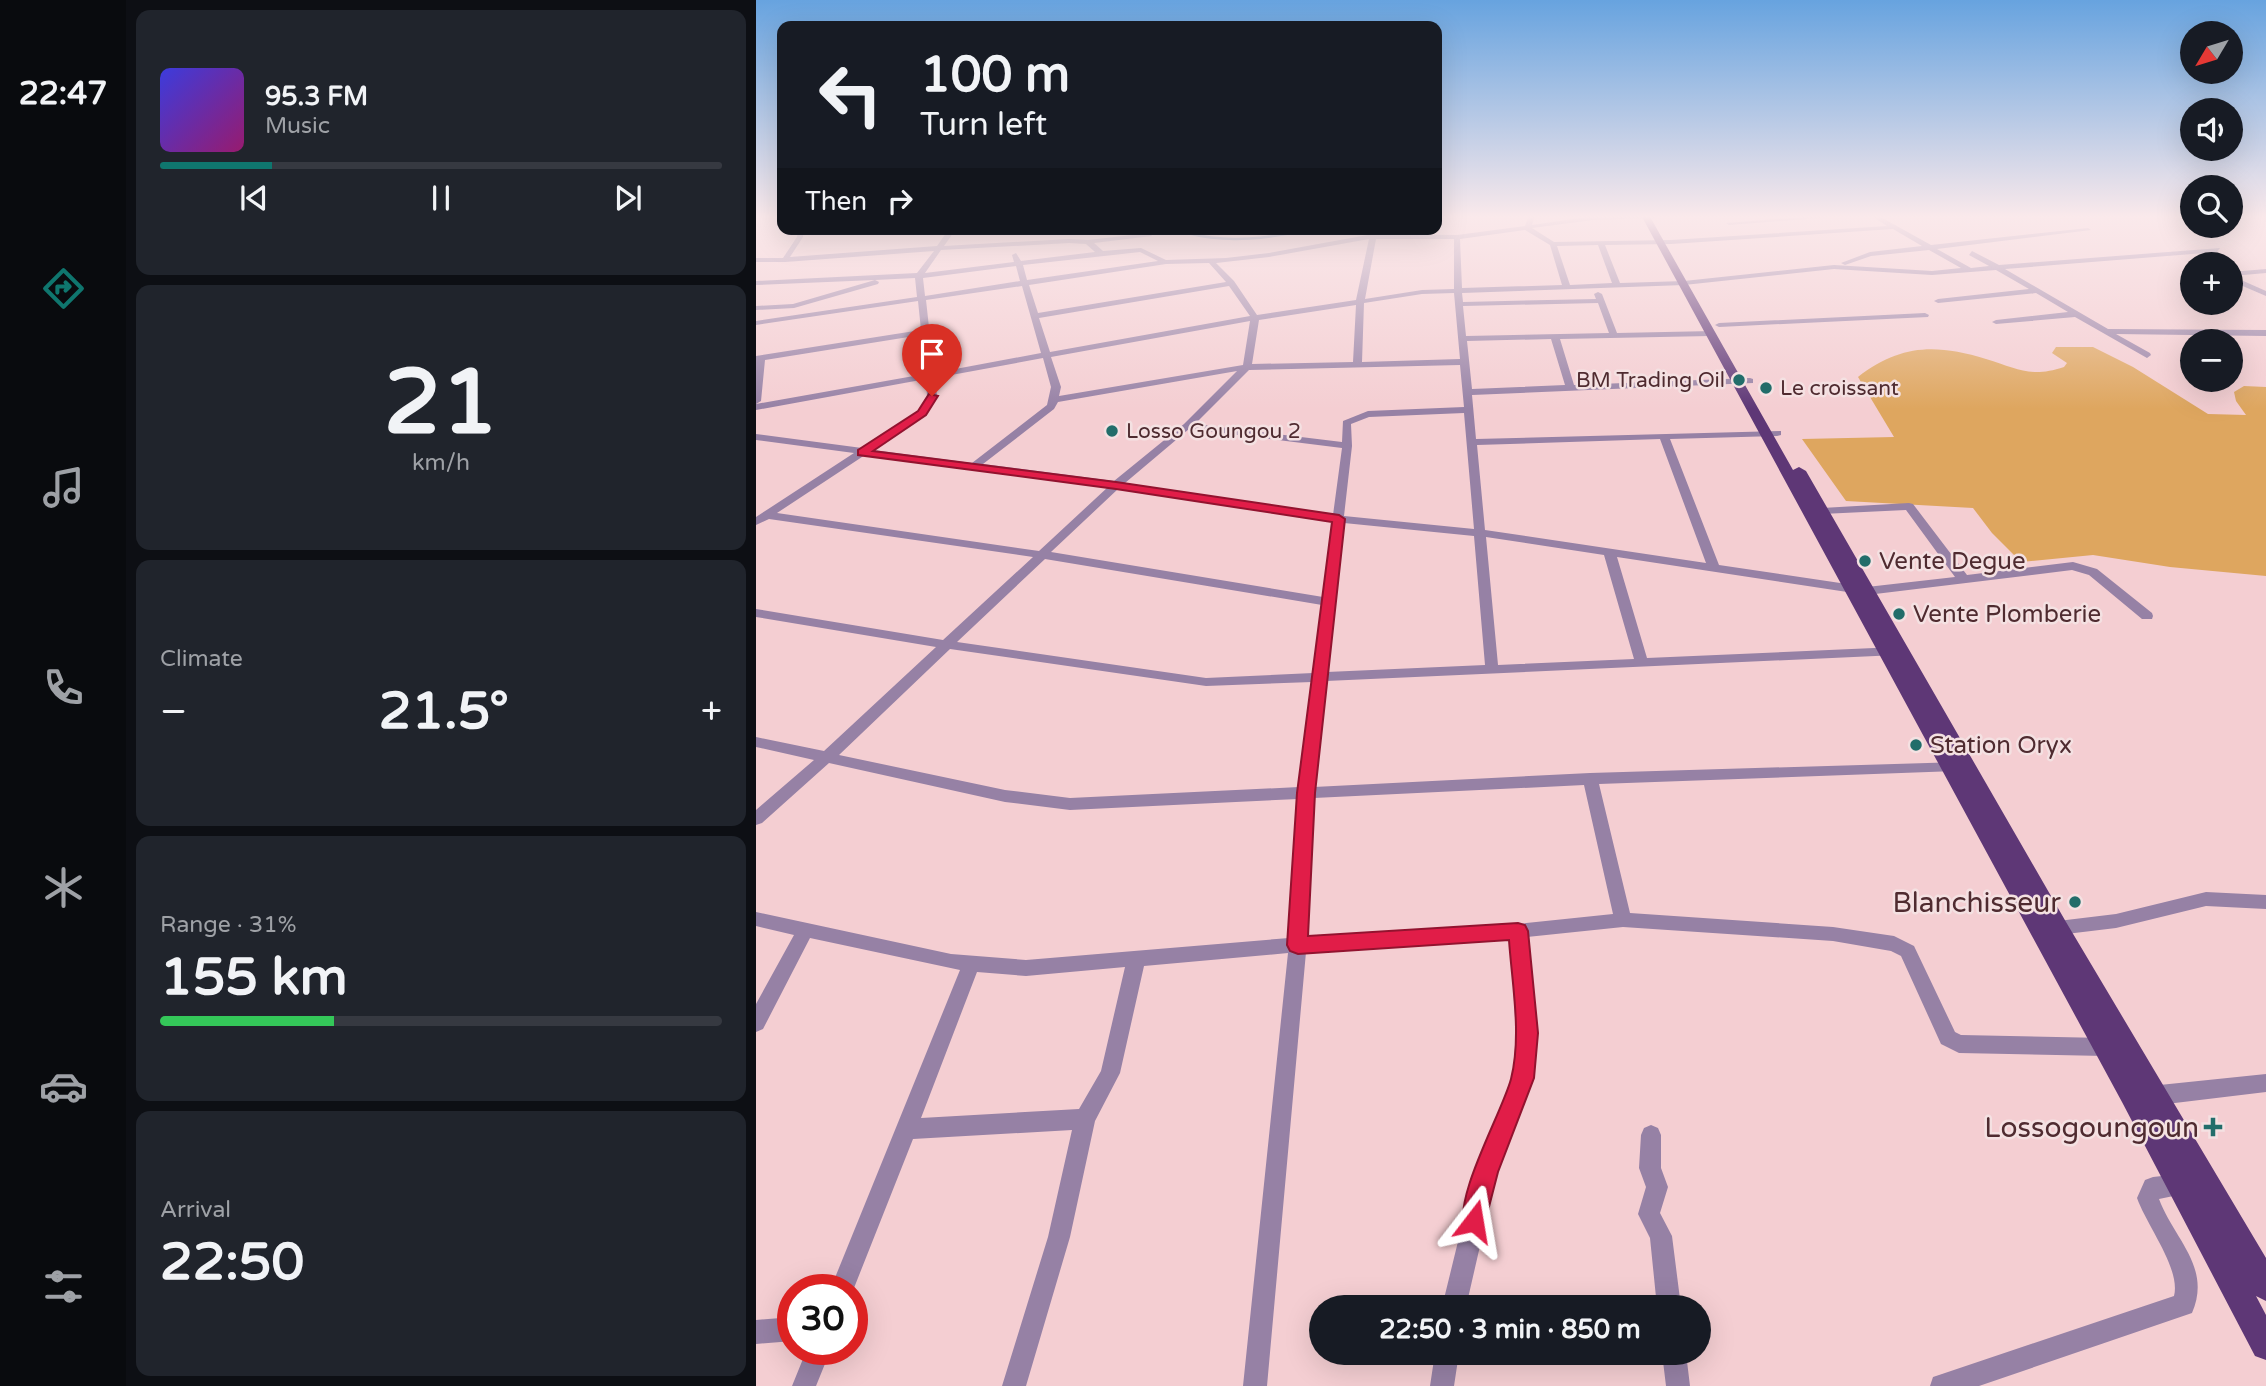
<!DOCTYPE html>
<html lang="en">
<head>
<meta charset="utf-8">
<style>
  :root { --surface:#171b24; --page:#20242c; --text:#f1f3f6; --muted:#9ea1a6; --line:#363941; --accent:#0f766e }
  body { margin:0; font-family:"Varela Round",sans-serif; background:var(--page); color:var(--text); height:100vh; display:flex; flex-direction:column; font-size:26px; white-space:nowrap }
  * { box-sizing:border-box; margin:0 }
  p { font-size:23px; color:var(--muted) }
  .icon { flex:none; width:38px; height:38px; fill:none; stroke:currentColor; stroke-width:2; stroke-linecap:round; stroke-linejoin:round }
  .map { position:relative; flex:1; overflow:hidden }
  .drawer { display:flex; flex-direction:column; gap:10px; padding:10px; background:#0d0f14; width:630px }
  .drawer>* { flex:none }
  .hud { position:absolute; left:21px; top:21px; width:665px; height:214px; border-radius:14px; box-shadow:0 7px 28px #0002; background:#171b24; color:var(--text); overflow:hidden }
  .needle { width:46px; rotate:232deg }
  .controls { position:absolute; left:1424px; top:21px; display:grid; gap:14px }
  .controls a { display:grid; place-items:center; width:63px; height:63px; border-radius:50%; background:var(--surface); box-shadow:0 7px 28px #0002; font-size:35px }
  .speed { position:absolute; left:21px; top:1274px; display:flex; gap:14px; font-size:35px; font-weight:700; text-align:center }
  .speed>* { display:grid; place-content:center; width:91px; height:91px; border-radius:50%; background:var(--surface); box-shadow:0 7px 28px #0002; line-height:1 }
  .speed .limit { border:10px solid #d22; background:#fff; color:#111 }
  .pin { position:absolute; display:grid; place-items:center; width:60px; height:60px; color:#fff; margin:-72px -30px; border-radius:50% 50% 50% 0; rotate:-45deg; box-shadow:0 0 7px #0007 }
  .pin .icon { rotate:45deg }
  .me { position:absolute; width:77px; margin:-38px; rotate:14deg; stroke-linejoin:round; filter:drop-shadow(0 0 5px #0008) }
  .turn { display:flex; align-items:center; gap:24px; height:147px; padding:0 28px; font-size:32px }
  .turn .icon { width:91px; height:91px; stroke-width:2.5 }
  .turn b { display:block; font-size:49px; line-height:60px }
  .then { display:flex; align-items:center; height:66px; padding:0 28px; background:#0003; gap:14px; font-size:26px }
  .big { font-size:52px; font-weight:700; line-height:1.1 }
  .drawer .widget { flex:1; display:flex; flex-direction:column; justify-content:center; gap:10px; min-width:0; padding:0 24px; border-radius:14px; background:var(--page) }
  .drawer .dial { align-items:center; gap:0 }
  .dial b { font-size:91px; line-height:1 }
  .song { display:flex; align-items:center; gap:21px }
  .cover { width:84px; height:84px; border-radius:10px; background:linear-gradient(135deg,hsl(240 70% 55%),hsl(320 70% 35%)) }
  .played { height:7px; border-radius:4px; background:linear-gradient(90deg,var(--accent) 20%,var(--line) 20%) }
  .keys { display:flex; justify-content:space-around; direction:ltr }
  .heat { display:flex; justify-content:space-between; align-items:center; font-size:38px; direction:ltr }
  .charge { height:10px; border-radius:5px; background:linear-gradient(90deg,#34c759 31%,var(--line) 0) }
  .trip { position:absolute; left:553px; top:1295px; width:402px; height:70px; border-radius:35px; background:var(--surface); box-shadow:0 7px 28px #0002; font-weight:700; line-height:70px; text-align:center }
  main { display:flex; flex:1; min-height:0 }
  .tabs { display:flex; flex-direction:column; width:126px; justify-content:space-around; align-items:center; background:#090b0e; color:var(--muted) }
  .tabs .icon { width:49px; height:49px }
  .tabs .current { color:var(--accent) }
  .tabs b { font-size:32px; color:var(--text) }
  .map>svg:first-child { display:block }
  .green { fill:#dea65f }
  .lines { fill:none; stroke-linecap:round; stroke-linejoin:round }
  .stream { stroke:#496ea1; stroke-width:2.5 }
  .minor { fill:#9681a5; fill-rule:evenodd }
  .major { fill:#5e3776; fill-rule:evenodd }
  .route { fill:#e11d48; stroke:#92132f; stroke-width:2 }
  .poi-dot { fill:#226d6a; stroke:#f4e1e2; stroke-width:2.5 }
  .labels { text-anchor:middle; stroke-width:5; stroke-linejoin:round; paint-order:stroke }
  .far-poi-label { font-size:21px; fill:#4f2b30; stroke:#f4e1e2; text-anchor:start }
  .poi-label { font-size:24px; fill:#4f2b30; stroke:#f4e1e2; text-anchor:start }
  .near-poi-label { font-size:28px; fill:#4f2b30; stroke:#f4e1e2; text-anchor:end }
</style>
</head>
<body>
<main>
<nav class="tabs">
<b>22:47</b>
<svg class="icon current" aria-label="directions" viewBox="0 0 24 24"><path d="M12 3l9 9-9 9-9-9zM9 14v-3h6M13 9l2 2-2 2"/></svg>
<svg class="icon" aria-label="music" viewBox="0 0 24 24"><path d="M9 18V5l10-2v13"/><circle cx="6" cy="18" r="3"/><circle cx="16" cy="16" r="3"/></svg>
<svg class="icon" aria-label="phone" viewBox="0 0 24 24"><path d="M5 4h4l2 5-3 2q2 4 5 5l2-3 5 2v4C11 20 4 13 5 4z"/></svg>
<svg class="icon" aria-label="climate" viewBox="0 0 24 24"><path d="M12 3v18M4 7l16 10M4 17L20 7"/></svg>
<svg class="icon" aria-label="car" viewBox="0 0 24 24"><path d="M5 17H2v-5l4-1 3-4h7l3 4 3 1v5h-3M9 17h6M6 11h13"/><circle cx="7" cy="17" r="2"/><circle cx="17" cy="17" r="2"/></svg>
<svg class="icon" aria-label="filters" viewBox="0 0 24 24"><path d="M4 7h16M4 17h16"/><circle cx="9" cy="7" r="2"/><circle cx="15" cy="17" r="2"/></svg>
</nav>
<section class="drawer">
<div class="widget">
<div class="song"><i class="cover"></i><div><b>95.3 FM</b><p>Music</p></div></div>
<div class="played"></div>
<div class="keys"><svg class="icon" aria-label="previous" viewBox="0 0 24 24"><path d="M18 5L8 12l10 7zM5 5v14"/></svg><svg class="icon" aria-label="pause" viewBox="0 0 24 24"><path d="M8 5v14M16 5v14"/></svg><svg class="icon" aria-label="next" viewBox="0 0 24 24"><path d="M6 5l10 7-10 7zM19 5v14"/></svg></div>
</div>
<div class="widget dial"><b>21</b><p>km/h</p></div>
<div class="widget"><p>Climate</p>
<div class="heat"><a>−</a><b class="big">21.5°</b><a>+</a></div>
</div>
<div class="widget"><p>Range · 31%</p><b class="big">155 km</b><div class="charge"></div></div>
<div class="widget"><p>Arrival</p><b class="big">22:50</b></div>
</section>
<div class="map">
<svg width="1510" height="1386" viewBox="0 0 1510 1386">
  <rect width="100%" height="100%" fill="#f4ced2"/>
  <!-- green -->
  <path class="green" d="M1300,347H1337L1377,367L1452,414L1490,415L1480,401L1478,392L1488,386L1510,387V576L1414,567L1337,555L1265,562L1236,533L1217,508L1090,501L1046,439L1138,437L1102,377C1145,344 1180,344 1230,359C1262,369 1275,378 1308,367L1311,363L1296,353Z"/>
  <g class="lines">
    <!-- stream -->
    <path class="stream" d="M681,216L712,215
      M436,229L432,233C472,244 515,238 554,229"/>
    <!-- minor -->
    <path class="minor" d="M773,215H779L776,225L837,216H902L899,218L837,220L776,228L798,242L915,240L1131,226L1114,215H1121L1175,245L1332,228L1335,230L1181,249L1215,268L1233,266L1213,255L1216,251L1243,265L1464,248L1461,252L1249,269L1352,329L1510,330V336L1360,334L1394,353L1395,355L1391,358L1319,317L1240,324L1236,322L1240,320L1312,312L1280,293L1182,303L1178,301L1182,299L1273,289L1240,270L1176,275L1078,269L928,285L706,293L707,302L840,299L838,294L842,292L846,294L861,333L957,331V335L954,336L804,339L818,385L994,378L997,379V383L716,395L720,439L1025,431V435L1021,436L914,439L963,565L1111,587L1199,577L1150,510L1066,514L1060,511L1066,508L1153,503L1157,504L1211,575L1317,562L1341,569L1396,613L1397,616L1396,619H1386L1333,575L1316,570L1111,595L861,557L891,658L1141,647L1148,651L1141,655L570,681L558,787L834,773L1205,762L1208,766L1205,770L1200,771L843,784L874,913L1077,927L1138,936L1158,946L1199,1032L1205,1035L1349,1038L1356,1041L1359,1047L1356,1053L1349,1056L1203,1053L1185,1044L1145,956L1135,951L1077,941L867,927L771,937L780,1033L777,1078L741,1172L710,1307H686L719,1172L757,1078L760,1033L754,939L550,952L511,1386H487L532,953L388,966L364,1073L339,1121L314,1237L270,1386H246L292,1237L316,1130L157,1139L96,1293V1290H74L204,970L54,938L7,1029L0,1032V1004L38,935L0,926V912L195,954L270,960L533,938L542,799L314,810L249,802L73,763L6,823L0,825V810L58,760L0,747V737L68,751L180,647L0,617V609L187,640L277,557L13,519L0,525V517L98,453L0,440V434L106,448L162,411L171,396L170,379L0,410V404L169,374L165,335L9,360L5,401L0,404V356L165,330L162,301L0,325V321L161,297L159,278L119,280L123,282L122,284L38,308L0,310V306L37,304L119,280L0,285V281L161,273L178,251L29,262H0V258H27L41,237L42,229H48L47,237L34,257L181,246L193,229H200L188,246L313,239L332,240L394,233L396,236L338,243L347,251L385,248L410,260L470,258L513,253L617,234L701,235L769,226ZM1137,229L1166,246L1114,252L1085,263L1089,265L1115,256L1173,250L1205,268L1176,271L1078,265L928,281L864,283L849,245L915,244ZM769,230L794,245L806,285L706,288L704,239ZM613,239L600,300L501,315L478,281L460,263L513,257ZM620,239H698V289L666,290L609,299ZM313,243L330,244L339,252L265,261L260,253L256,255L258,262L169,273L185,250ZM842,245L856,283L814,285L801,246ZM384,252L402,261L271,280L267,265ZM453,263L470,282L282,313L273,285L410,264ZM260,266L264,281L169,296L167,278ZM266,286L285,353L178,373L170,300ZM473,286L494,316L294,352L283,318ZM698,293L704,359L606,362L608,303L666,294ZM842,303L853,333L710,336L707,306ZM600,305L597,362L496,364L503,320ZM494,321L487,365L303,396L305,387L295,357ZM795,339L809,385L716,389L711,341ZM287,358L295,387L291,405L216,463L117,450L169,415L181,396L179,378ZM704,365L708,407L612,411L587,421L586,442L439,424L493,370ZM481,371L428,424L358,481L227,464L298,409L302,402ZM708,413L718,529L588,516L596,446L595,424L613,417ZM433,429L586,448L577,515L369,483ZM904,439L950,563L729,530L721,445ZM109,455L352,487L283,551L21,513ZM362,489L576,521L567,597L295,552ZM588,523L718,536L729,665L571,672ZM730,537L848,555L878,659L742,665ZM289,559L566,605L557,673L450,678L201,642ZM194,649L450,686L556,682L543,787L314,798L249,790L83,755ZM828,785L857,914L762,924L551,937L558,798ZM369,967L345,1071L323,1109L165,1118L221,972L270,976Z
      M1071,215H1102L973,225L970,223Z
      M1510,269V273L1476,276L1510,291V296L1475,281V272Z
      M1169,313L1173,315L1172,317L963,327L959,325L963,323Z
      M1450,892L1510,895V909L1450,906L1360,928L1302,935L1296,933L1293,928L1296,923L1302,921L1360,914Z
      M1510,1074V1092L1394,1106L1387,1103L1384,1096L1387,1089L1394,1086Z
      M895,1125L902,1128L905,1135V1168L912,1187L904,1213L916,1236L925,1307H901L894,1238L882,1214L890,1187L883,1168L885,1135L888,1128Z
      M1424,1174L1432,1177L1435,1185L1432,1193L1403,1199C1418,1239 1456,1267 1436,1313L1223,1386H1174L1177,1377L1186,1374L1418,1296C1425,1269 1391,1226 1381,1198L1389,1180L1397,1177Z
      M37,1317V1341L0,1344V1320Z
      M51,1349H75L60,1386H36Z
      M679,1353H703L698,1386H674Z
      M906,1353H930L934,1386H910Z"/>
    <!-- major -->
    <path class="major" d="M885,215H893L1037,470L1043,467L1050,471L1310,922L1510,1258V1301L1500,1296L1510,1315V1360L1499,1356L1366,1102Z"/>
  </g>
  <!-- sky -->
  <linearGradient id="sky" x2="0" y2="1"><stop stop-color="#67a3df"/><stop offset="0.53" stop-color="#fae9eb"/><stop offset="1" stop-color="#fae9eb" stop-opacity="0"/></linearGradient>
  <rect width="1510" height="409" fill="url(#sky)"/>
  <!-- route -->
  <path class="route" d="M173,394L182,396L170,415L117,451L360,482L583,515L589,519L559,793L552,936L762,923L769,925L772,931L782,1033L778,1078L742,1172L727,1230L718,1233L709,1230C696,1199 746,1113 755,1079C766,1035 756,984 753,940L542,954L534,951L531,945L541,793L576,522L360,489L102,455V450L162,411Z"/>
  <!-- markers -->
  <g class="poi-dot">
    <circle cx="983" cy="380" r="7"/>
    <circle cx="1010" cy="388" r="7"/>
    <circle cx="356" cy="431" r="7"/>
    <circle cx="1109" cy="561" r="7"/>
    <circle cx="1143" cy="614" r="7"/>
    <circle cx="1160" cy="745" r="7"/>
    <circle cx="1319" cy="902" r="7"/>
    <path d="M1453.5 1116.5h7v7h7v7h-7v7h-7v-7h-7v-7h7z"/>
  </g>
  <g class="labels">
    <!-- far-poi labels -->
    <g class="far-poi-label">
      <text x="969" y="387" text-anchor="end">BM Trading Oil</text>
      <text x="1024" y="395">Le croissant</text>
      <text x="370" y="438">Losso Goungou 2</text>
    </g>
    <!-- poi labels -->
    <g class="poi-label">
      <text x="1123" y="569">Vente Degue</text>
      <text x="1157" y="622">Vente Plomberie</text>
      <text x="1174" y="753">Station Oryx</text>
    </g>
    <!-- near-poi labels -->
    <g class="near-poi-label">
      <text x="1305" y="912">Blanchisseur</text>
      <text x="1443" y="1137">Lossogoungoun</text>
    </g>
  </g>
</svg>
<div class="controls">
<a><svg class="needle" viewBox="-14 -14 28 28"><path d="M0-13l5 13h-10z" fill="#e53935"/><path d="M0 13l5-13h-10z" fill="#9ea1a6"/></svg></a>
<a><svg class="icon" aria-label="sound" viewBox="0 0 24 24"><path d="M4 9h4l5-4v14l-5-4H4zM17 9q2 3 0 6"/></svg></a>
<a><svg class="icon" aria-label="search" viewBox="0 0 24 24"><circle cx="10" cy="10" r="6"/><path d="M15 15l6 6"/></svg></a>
<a>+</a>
<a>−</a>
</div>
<div class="speed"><div class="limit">30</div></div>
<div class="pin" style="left:176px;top:396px;background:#d93025"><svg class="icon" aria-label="arrive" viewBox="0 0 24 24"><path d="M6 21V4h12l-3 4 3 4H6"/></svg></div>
<svg class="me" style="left:718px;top:1221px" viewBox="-20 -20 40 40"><path d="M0-17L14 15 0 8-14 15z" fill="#e11d48" stroke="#fff" stroke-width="4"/></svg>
<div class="trip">22:50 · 3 min · 850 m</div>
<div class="hud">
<div class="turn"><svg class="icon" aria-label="left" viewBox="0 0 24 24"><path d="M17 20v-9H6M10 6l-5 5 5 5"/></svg><div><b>100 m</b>Turn left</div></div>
<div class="then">Then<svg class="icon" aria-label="right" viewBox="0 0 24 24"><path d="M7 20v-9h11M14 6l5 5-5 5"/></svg></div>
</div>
</div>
</main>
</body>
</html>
